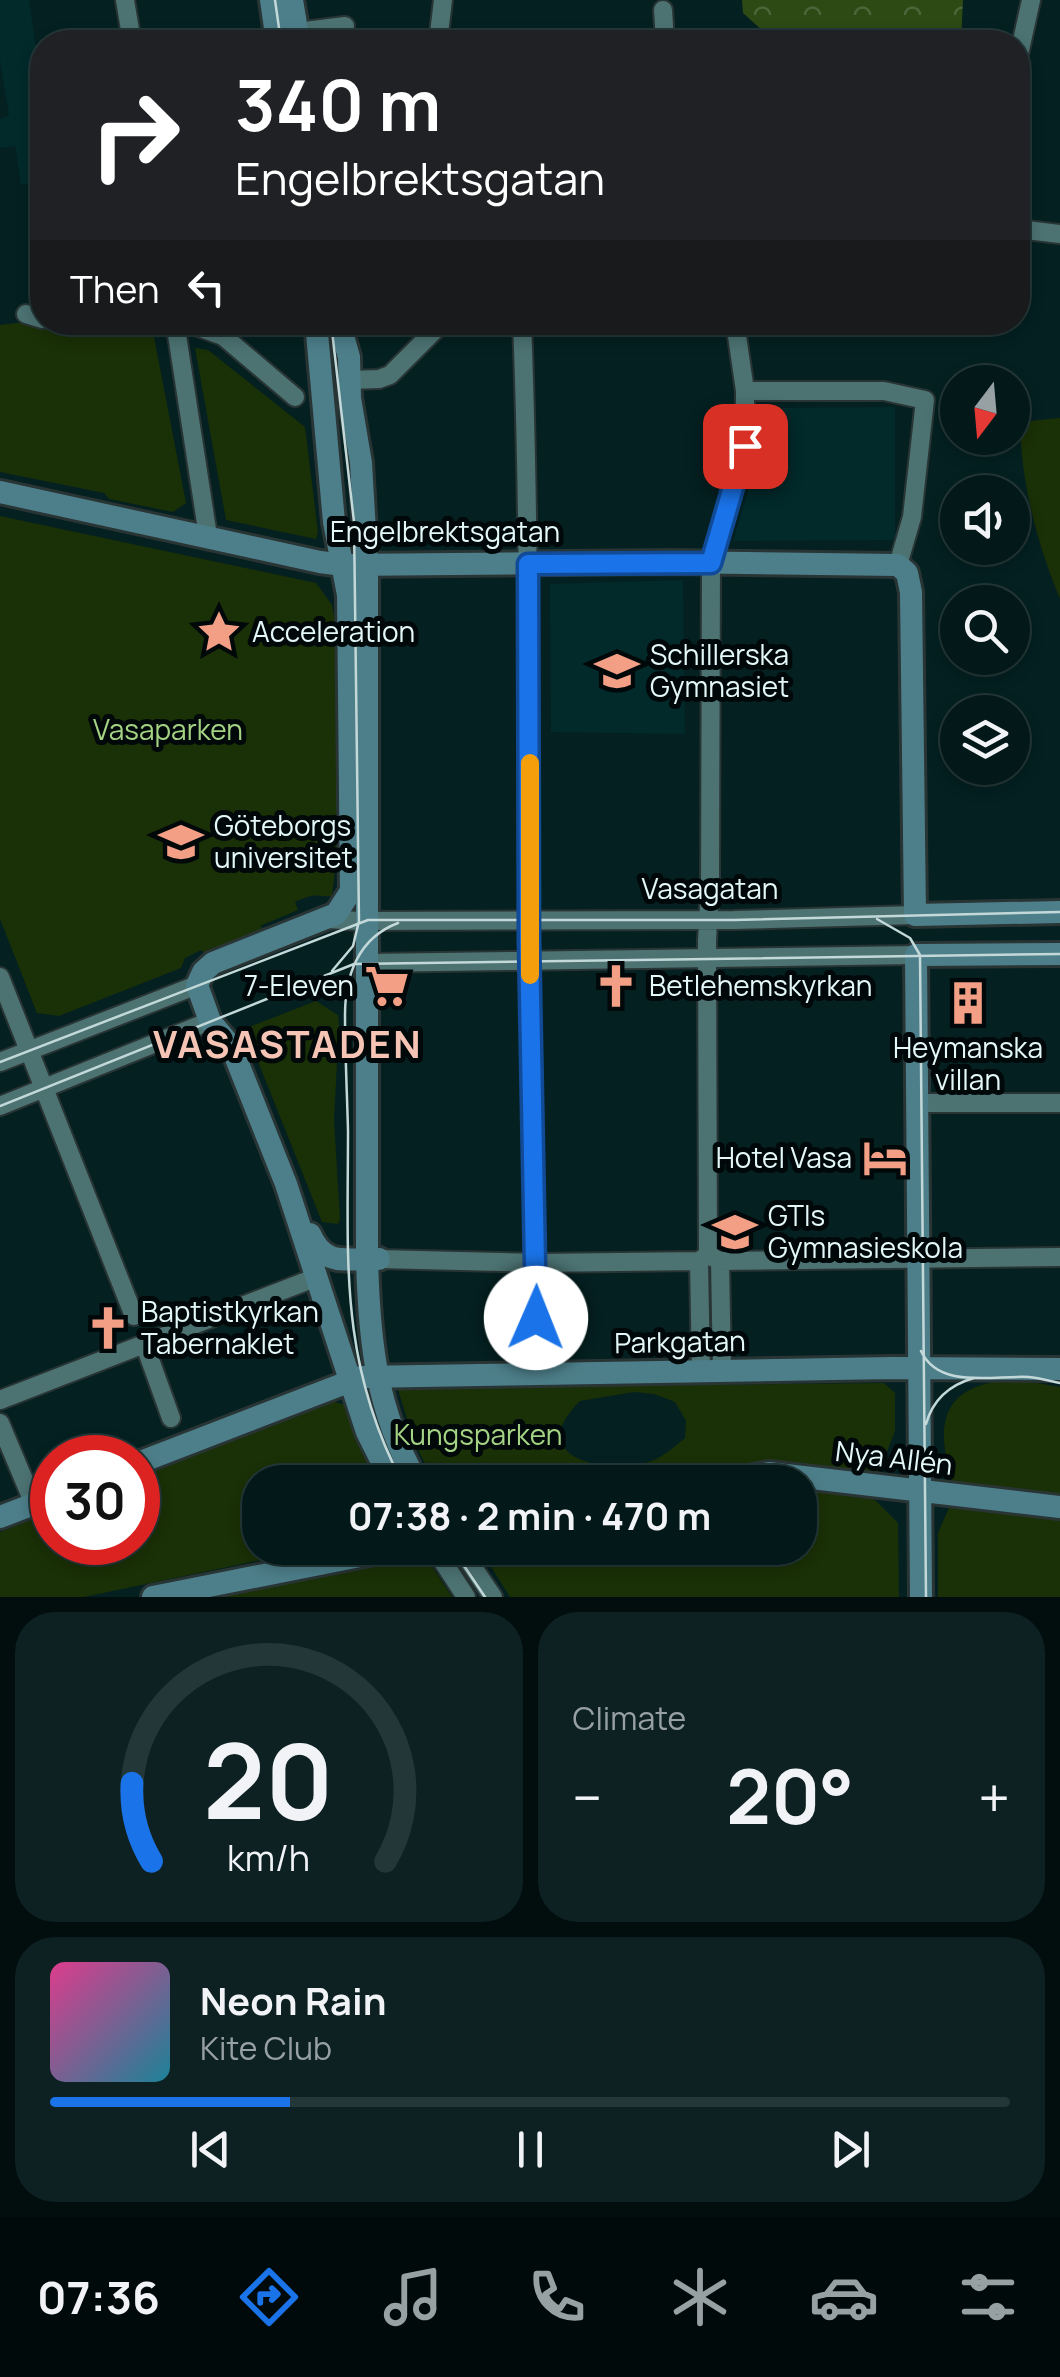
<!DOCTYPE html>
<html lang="en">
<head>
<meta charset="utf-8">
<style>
  :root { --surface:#031819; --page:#0d2122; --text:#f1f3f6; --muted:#97a0a2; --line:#243738; --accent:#1a73e8 }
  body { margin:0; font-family:Manrope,sans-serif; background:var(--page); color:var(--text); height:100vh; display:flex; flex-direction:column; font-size:38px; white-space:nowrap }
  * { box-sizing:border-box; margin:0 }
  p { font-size:32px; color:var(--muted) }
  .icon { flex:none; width:55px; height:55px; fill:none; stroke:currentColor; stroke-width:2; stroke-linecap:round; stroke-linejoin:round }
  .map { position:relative; height:1597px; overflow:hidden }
  .drawer { display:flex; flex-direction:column; gap:15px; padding:15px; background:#020d0e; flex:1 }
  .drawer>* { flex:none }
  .top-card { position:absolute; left:30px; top:30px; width:1000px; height:305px; border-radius:40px; box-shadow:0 5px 15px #0003,0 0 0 2px var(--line); background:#202124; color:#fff; overflow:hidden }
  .needle { width:65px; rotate:196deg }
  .tools { position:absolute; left:940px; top:365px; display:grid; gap:20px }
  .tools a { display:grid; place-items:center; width:90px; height:90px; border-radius:50%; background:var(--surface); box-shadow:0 5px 15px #0003,0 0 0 2px var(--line); font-size:50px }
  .speed { position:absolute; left:30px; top:1435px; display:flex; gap:20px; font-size:50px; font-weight:700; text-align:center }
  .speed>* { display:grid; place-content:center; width:130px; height:130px; border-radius:50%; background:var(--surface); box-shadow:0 5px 15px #0003,0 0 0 2px var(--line); line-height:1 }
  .speed .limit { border:15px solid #d22; background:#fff; color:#111 }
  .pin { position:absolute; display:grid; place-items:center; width:85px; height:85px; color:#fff; margin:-42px; border-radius:20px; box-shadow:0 5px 15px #0006 }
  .me { position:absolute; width:110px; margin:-55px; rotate:1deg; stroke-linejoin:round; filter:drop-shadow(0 0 8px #0008) }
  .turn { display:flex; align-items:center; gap:35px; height:210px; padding:0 40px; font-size:45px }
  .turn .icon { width:130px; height:130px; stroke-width:2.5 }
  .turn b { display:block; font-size:70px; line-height:85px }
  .then { display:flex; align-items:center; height:95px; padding:0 40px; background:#0003; gap:20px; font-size:38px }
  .big { font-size:75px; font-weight:700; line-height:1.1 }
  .drawer .widget { flex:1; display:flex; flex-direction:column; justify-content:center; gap:15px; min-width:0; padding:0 35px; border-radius:40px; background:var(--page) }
  .drawer .dial { align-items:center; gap:0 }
  .dial svg { height:260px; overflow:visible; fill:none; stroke:var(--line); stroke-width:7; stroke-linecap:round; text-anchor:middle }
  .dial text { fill:var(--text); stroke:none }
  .song { display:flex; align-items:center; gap:30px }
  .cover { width:120px; height:120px; border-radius:15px; background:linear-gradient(135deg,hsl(330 70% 55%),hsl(190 70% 35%)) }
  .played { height:10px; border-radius:5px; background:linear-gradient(90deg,var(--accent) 25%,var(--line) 25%) }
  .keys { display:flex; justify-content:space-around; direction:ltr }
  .heat { display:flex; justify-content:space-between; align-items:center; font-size:55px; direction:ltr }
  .drawer .tiles { flex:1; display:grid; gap:15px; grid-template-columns:1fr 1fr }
  .widget:last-child { grid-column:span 2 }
  .trip { position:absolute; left:242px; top:1465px; width:575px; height:100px; border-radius:40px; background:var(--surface); box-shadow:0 5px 15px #0003,0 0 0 2px var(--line); font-weight:700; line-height:100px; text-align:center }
  .tabs { display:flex; height:160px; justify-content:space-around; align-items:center; background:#010a0a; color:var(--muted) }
  .tabs .icon { width:70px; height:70px }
  .tabs .active { color:var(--accent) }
  .tabs b { font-size:45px; color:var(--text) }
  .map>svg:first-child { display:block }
  .built { fill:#022a2b }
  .green { fill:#1a3006; fill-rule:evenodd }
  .forest { fill:url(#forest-crowns) }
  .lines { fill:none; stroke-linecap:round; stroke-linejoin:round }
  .street-casing { stroke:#293435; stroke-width:22 }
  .secondary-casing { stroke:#293435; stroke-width:28 }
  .street { stroke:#4c7272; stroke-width:18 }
  .secondary { stroke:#4d7f8a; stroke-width:22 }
  .tram { stroke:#c3d8d9; stroke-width:2.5 }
  .route-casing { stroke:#114b97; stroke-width:25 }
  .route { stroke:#1a73e8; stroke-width:18 }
  .slow { stroke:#f59e0b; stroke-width:18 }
  .labels { text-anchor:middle; stroke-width:10; stroke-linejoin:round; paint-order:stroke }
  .street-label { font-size:28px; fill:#e4f8f9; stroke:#000809 }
  .poi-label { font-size:28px; fill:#e4f8f9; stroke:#000809; text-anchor:start }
  .park-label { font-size:28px; fill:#a4d384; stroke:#000809 }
  .district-label { font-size:38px; font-weight:bold; letter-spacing:2.5px; fill:#f5c4b5; stroke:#000809 }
</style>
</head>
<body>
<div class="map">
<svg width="1060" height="1597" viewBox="0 0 1060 1597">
  <defs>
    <pattern id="forest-crowns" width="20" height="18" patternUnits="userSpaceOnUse" patternTransform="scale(2.5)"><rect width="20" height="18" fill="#2d4a15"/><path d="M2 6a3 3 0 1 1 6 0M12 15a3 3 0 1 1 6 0" fill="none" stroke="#4b6538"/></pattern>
  </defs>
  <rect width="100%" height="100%" fill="#042021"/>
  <!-- built -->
  <path class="built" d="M0,0H29L42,88V104L35,105L42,151V181L21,185L15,146L0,148V119L9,116L0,60Z
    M895,407V540L733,541L761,448L762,408Z
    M683,580L685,734L551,732L550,584Z"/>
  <!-- green -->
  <path class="green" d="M16,323L149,326L153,332L186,503L173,512L109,499L104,493L0,472V325Z
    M195,348L208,350L305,427L318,532L316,539L226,520Z
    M1060,418V599C1037,543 1021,483 1020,422Z
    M0,516L316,583L332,605L336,626L337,853L332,896C314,897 317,892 295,902L298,910L260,926L264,929L206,954L201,950L185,958L181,968L59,1016L37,1013L0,919Z
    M316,1001L338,1015L339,1026L334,1119L340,1219L338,1224L322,1222L247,1034L249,1027Z
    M994,1382H1032L1060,1387V1494L952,1483C939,1435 935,1393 994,1382Z
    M884,1383L895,1393V1431L877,1477L774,1462L671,1482H443C419,1471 407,1416 398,1390L400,1388ZM634,1392L654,1394L675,1402L686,1421L685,1438C673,1448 661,1459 645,1463C600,1474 524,1456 580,1401Z
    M331,1401L346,1405L378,1482H260V1548H318L84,1597H0V1532L52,1512V1542H138V1478Z
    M800,1490L874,1499L898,1523L899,1597H510L488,1562L492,1548H800Z
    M949,1508L1060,1519V1597H938V1533Z
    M408,1548H420L452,1597H182Z"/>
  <!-- forest -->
  <path class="forest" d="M742,0H963L961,40L982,42H766L763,31L743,13Z"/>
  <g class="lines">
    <!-- street casing -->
    <g class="street-casing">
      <path id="street" d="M125,0L132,42
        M663,10L665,42
        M297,32L345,26
        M438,42L443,0
        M1018,59L1031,0
        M1018,229L1060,234
        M26,314L42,319
        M175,322L208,536
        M184,322L223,336L295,397
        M522,322C530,527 528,731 529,935C530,1081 537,1227 535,1373
        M351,380L379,379L390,375L443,322
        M745,391H884L925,400L912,517L898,565
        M327,919L359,921L734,920L915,915
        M367,963L916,955
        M0,977L134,1316
        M0,1062L197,985
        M916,1103H1060
        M0,1106L210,1021
        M708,1255L707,941L710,889L711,563L745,447V391L735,322
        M379,1259L537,1263L699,1261L708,1255L720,1261L1060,1257
        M699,1261L701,1372
        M720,1261L722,1372
        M144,1343L171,1418
        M0,1400L317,1277
        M0,1423L34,1504
        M434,1548L466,1597
        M460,1548L493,1597"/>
    </g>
    <!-- secondary casing -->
    <g class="secondary-casing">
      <path id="secondary" d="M271,0L277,42
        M292,0L299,42
        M316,322L334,522L348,595L351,891L336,914L213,963L203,972L197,985L210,1021L231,1046L286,1184L367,1432L392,1482
        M339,322L349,357L350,398L361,463L367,566V1258C369,1340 376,1410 417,1482
        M0,492L320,562L343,565L672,562L898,565L907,573L911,592L915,915L1060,912
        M310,1234C325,1268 346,1258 379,1259
        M138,1463L361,1377L892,1368L1060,1369
        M723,1482L769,1473L1060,1507
        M0,1517L52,1497
        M153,1597L400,1548
        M921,1597L916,955L1060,954"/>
    </g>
    <!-- street -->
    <use href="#street" class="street"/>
    <!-- secondary -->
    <use href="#secondary" class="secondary"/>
    <!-- tram -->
    <path class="tram" d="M275,0L281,42
      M331,322L354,522L359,921L353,946L332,971
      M877,919L910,938L920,955L926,1597
      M398,923C358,938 345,976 345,1015C345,1053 347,1092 348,1130C348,1261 339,1361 402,1482
      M0,1062L368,920H734L1060,912
      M0,1106L354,964L1060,954
      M921,1351C939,1390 994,1375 1029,1377C1039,1378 1050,1381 1060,1383
      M926,1424C933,1399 949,1385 974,1378
      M452,1548L485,1597"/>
  </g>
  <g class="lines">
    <!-- route casing -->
    <g class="route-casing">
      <path id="route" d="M536,1318L529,940L528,564L711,563L745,446"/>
    </g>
    <!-- route -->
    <use href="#route" class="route"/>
    <!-- slow -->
    <path class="slow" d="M530,975V763"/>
  </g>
  <!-- icons -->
  <defs>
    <g id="sight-bare" transform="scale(3.45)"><path d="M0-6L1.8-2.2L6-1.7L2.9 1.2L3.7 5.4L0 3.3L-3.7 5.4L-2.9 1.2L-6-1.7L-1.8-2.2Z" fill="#f39f86" stroke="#000809" stroke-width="2.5" paint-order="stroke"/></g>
    <g id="school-bare" transform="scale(3.45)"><path d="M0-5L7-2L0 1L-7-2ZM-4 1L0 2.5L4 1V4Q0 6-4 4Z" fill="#f39f86" stroke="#000809" stroke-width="2.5" paint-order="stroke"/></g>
    <g id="university-bare" transform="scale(3.45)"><path d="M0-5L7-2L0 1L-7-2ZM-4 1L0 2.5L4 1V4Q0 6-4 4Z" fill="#f39f86" stroke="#000809" stroke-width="2.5" paint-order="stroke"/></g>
    <g id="supermarket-bare" transform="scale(3.45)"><path d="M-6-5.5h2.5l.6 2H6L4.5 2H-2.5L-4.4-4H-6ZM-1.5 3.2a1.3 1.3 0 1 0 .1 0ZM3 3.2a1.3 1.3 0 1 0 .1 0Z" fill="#f39f86" stroke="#000809" stroke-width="2.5" paint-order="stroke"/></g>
    <g id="church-bare" transform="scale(3.45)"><path d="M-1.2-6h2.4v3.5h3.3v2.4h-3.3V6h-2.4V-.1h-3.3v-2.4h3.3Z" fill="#f39f86" stroke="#000809" stroke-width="2.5" paint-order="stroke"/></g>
    <g id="building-bare" transform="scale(3.45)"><path d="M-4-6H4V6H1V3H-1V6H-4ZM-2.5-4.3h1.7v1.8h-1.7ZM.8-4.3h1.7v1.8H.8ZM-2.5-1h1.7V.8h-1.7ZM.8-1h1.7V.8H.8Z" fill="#f39f86" stroke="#000809" stroke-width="2.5" paint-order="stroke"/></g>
    <g id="hotel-bare" transform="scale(3.45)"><path d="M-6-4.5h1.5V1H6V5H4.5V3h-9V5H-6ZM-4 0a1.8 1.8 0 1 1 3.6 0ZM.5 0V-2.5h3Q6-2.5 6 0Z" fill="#f39f86" stroke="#000809" stroke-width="2.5" paint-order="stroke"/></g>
  </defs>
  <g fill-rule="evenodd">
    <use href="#sight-bare" x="219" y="632"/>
    <use href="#school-bare" x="617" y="671"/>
    <use href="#university-bare" x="181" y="842"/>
    <use href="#supermarket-bare" x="387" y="986"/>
    <use href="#church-bare" x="616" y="986"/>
    <use href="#building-bare" x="968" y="1003"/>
    <use href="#hotel-bare" x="885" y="1158"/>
    <use href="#school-bare" x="735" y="1232"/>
    <use href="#church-bare" x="108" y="1328"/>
  </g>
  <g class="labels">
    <!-- street labels -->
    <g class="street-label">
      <text x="445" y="542">Engelbrektsgatan</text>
      <text x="710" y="899">Vasagatan</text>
      <text transform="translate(680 1342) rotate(-1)" y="10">Parkgatan</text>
      <text transform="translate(894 1458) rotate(7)" y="10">Nya Allén</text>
    </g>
    <!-- poi labels -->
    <g class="poi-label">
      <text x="252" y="642">Acceleration</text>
      <text x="650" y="665">Schillerska<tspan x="650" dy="32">Gymnasiet</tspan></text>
      <text x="214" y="836">Göteborgs<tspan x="214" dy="32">universitet</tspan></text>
      <text x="354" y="996" text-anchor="end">7-Eleven</text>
      <text x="649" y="996">Betlehemskyrkan</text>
      <text x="968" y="1058" text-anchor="middle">Heymanska<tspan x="968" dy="32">villan</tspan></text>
      <text x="852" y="1168" text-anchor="end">Hotel Vasa</text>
      <text x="768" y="1226">GTIs<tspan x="768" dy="32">Gymnasieskola</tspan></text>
      <text x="141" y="1322">Baptistkyrkan<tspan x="141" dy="32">Tabernaklet</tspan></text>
    </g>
    <!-- park labels -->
    <g class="park-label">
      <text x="168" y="740">Vasaparken</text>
      <text x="478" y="1445">Kungsparken</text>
    </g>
    <!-- district labels -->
    <g class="district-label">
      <text x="288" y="1058">VASASTADEN</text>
    </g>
  </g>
</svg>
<div class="tools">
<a><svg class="needle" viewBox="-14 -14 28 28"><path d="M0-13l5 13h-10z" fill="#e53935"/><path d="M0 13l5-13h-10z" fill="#97a0a2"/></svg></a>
<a><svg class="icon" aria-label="sound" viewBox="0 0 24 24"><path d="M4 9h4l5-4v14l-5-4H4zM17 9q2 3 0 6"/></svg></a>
<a><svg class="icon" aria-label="search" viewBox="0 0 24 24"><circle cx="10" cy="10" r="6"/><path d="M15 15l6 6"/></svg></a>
<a><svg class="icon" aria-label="layers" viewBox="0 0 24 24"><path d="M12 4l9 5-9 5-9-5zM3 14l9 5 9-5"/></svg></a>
</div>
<div class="speed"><div class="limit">30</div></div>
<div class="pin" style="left:745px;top:446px;background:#d93025"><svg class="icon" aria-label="arrive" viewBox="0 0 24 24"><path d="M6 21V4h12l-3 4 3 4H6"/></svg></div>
<svg class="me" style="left:536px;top:1318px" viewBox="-20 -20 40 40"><circle r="19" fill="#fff"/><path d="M0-13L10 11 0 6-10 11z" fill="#1a73e8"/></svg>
<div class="trip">07:38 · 2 min · 470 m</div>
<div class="top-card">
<div class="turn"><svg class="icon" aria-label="right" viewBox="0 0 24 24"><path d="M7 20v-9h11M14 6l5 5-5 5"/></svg><div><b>340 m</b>Engelbrektsgatan</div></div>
<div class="then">Then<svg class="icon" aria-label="left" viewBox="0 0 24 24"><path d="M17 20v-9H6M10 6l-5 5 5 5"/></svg></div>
</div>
</div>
<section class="drawer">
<div class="tiles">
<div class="widget dial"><svg viewBox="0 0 100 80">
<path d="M14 69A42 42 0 1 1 86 69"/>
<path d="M14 69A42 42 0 0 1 8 45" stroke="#1a73e8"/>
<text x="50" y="56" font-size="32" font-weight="700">20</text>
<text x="50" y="72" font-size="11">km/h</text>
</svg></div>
<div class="widget"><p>Climate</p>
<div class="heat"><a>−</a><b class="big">20°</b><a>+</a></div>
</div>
<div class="widget">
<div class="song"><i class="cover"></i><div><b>Neon Rain</b><p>Kite Club</p></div></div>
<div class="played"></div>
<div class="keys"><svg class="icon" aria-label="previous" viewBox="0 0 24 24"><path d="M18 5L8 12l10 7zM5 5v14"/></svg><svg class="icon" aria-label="pause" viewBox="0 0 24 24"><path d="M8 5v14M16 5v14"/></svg><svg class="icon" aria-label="next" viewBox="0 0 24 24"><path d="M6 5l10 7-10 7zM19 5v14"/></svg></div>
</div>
</div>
</section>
<nav class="tabs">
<b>07:36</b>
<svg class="icon active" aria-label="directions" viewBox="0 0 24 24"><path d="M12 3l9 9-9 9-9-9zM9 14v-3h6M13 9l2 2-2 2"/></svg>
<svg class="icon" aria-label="music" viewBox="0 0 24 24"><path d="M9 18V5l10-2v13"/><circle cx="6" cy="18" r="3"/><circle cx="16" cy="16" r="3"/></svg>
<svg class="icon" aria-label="phone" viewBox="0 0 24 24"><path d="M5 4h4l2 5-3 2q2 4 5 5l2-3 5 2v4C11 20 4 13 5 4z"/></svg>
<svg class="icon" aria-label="climate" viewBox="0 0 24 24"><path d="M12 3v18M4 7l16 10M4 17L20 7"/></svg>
<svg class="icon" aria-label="car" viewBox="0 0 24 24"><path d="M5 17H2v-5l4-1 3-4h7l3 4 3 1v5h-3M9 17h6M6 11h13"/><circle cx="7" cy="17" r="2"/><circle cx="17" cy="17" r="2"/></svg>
<svg class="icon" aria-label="filters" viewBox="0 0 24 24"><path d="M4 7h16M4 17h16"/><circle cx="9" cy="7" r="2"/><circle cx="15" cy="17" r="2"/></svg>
</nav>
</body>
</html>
